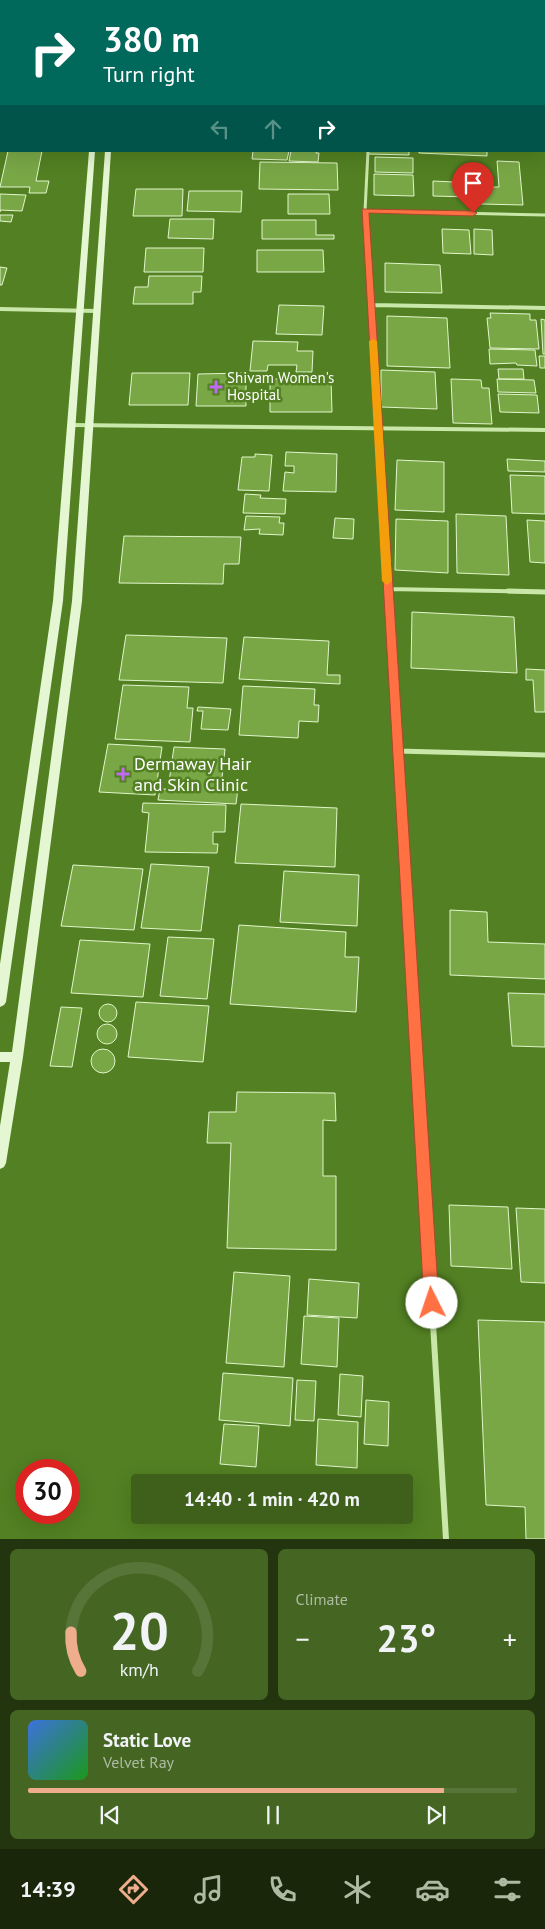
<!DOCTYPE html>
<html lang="en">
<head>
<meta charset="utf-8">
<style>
  :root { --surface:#3e601a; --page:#456623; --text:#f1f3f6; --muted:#adbba2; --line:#577539; --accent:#eead8d }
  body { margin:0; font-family:"PT Sans",sans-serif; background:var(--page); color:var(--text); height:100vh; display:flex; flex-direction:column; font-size:19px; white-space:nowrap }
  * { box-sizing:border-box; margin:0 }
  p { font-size:16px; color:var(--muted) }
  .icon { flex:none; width:28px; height:28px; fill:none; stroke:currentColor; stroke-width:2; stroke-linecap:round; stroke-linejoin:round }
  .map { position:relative; height:1539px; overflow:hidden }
  .details { display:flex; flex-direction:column; gap:10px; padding:10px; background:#22350e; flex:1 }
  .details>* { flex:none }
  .banner { position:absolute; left:0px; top:0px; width:545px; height:152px; box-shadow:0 5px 20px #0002; background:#00695c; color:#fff; overflow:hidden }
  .speed { position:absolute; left:15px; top:1459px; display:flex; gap:10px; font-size:25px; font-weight:700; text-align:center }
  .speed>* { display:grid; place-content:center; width:65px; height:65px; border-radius:50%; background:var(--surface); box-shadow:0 5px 20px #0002; line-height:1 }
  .speed .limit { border:8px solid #d22; background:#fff; color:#111 }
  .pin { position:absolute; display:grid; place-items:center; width:42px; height:42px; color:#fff; margin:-51px -21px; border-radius:50% 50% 50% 0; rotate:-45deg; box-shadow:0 0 5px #0007 }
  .pin .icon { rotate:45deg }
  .me { position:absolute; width:55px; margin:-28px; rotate:356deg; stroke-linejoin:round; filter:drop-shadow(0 0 4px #0008) }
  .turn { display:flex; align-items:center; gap:18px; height:105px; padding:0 20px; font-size:22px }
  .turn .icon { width:65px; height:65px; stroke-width:2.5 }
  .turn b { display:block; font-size:35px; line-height:42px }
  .lanes { display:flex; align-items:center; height:48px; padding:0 20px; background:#0003; justify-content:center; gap:25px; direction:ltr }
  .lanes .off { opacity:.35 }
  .big { font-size:38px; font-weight:700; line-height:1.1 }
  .details .tile { flex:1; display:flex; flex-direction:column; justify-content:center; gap:8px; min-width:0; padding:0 18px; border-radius:8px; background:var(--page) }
  .details .dial { align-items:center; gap:0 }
  .dial svg { height:130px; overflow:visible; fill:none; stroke:var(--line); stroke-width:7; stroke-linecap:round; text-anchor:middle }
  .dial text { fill:var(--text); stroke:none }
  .song { display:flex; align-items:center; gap:15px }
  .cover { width:60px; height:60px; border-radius:8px; background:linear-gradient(135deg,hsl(220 70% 55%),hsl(120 70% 35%)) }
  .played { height:5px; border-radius:2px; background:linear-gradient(90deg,var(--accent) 85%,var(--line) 85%) }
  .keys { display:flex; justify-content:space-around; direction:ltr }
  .heat { display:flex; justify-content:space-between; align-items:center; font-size:28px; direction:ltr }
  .details .tiles { flex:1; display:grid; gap:10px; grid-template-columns:1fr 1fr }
  .tile:last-child { grid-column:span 2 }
  .trip { position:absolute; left:131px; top:1474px; width:282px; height:50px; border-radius:5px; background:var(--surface); box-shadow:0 5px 20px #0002; font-weight:700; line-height:50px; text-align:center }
  .dock { display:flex; height:80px; justify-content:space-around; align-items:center; background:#19260a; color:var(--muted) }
  .dock .icon { width:35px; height:35px }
  .dock .on { color:var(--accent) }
  .dock b { font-size:22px; color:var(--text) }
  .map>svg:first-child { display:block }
  .building { fill:#79a746; stroke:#e2f5cb }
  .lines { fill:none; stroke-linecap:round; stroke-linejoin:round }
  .street-far3 { stroke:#c9e7a8; stroke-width:3 }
  .street-far2 { stroke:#c9e7a8; stroke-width:4 }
  .street-far1 { stroke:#c9e7a8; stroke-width:5 }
  .street { stroke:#c9e7a8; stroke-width:6 }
  .secondary { fill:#e4f6d2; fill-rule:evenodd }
  .route { fill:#ff7043; stroke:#a6492c }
  .slow { fill:#f59e0b }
  .poi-dot { fill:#c06af3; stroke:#528022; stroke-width:2 }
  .labels { text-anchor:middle; stroke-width:5; stroke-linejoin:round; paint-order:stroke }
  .far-poi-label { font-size:15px; fill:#fff; stroke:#528022; text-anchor:start }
  .poi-label { font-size:18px; fill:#fff; stroke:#528022; text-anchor:start }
</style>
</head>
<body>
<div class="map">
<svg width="545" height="1539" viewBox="0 0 545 1539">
  <rect width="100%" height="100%" fill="#528022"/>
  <!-- building -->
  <path class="building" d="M8,151H42L36,181H49L46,193H29L30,187H0Z
    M253,151H289L287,160L252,159Z
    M291,151H317L316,153H319L318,162L289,161Z
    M368,151H409V155L368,154Z
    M419,151H487V156L419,153Z
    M375,157L413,158V173L375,172Z
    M497,161L519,162L523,205L481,204L480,187H499Z
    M260,162L337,163L338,190L259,189Z
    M374,174L413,175L414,196L374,195Z
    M454,177L469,178L470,197L433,196V181L454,182Z
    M136,189H183L182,216H133Z
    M189,191H242L241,212L187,211Z
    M0,194L26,195L22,211L0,210V212Z
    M288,194H329L330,214H288Z
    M0,215H13L11,222L0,221Z
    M170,219H214L213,239L168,238Z
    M262,220H316V235H334V239H262Z
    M442,229L469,230L471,254L443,253Z
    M474,229L492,230L493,255L474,254Z
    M146,248H204L203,272H144Z
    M257,250H323L324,272H257Z
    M385,263L440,265L442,293L385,292Z
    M0,267L7,268L2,285H0Z
    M149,276H202L201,292H193V304H133L135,287H148Z
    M279,305L324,306L322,335L276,334Z
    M490,313L530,314V320H536L539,349L490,348L487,318H491Z
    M387,316L447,318L450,368L387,366Z
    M541,319L545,320V354H543Z
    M253,341L298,342L297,351H313L312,372H296L297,365H268L267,371H250Z
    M489,349L535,350L537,366L517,365L516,363L490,364Z
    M539,356H545V368H540Z
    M498,369H523L524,379H499Z
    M381,370L435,372L437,409L381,407Z
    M132,373H190L188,405H129Z
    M246,373V406H196L198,374Z
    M270,379H331L332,412H270Z
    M451,379L481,380L482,388H489L492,424L453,423Z
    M497,379L534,380L536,393L498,392Z
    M498,394L537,395L539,413L500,412Z
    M286,452L337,454L336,492L283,491L285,472L294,473V466H285Z
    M255,454L272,455L269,491L238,490L242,457H255Z
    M507,459L545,461V472L508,471Z
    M397,460L444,462V512L395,510Z
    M510,475L545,476V514L512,513Z
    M245,494L261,495L260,498L286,499L285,514L243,513Z
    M456,514L506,516L509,575L457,573Z
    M246,516L280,517L279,523H284L283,535L259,534L260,529L244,530Z
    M335,518L354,519L353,539L333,538Z
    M396,519L448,521V573L395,570Z
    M527,520L545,521V563L530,562Z
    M124,536L241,537L239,564H224L223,584L119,583Z
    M412,612L514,617L517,673L411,668Z
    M126,635L227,638L223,683L119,680Z
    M244,637L329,641L327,675H340V684L239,679Z
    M526,669L545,670V712H535L533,680H526Z
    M123,685L189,687L187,708H193L190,742L115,739Z
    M243,686L315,689L314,705H319L318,722L299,721L298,738L239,735Z
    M198,707L231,709L228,730L201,729L203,711H197Z
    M108,744L162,747L155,795L99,792Z
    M174,747L225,749L221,788H238L236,804L158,800L160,789H168Z
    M143,803L226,805L225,832H213V844H218L217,853L145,852L149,813L142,812Z
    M241,804L337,808L335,867L235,863Z
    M151,864L209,867L201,931L141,928Z
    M73,865L143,869L134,930L61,926Z
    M284,871L359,875L357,926L280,922Z
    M450,910L487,912L488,942L545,944V979L450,975Z
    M239,925L346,932L345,957H359L356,1012L230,1004Z
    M168,937L214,939L207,999L160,996Z
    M80,940L150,944L143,997L71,993Z
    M508,993L545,994V1047L512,1046Z
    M136,1002L209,1006L203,1062L128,1057Z
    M99 1013a9 9 0 1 1 18 0a9 9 0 1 1-18 0Z
    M61,1007L82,1008L72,1067L50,1066Z
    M97 1034a10 10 0 1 1 20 0a10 10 0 1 1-20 0Z
    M91 1061a12 12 0 1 1 24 0a12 12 0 1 1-24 0Z
    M237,1092L335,1093L336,1121L323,1120V1176H336V1250L227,1248L231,1143H207L209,1112H236Z
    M449,1205L508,1207L512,1269L451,1266Z
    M516,1208L545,1209V1283L521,1282Z
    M234,1272L290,1276L284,1367L226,1363Z
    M309,1279L359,1283L357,1318L307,1315Z
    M304,1316L339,1318L337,1367L301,1364Z
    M478,1320L545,1322V1539H526L525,1507L486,1505Z
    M223,1373L293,1378L290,1426L219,1420Z
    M340,1374L363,1376L361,1417L338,1415Z
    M297,1380L316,1381L314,1421L295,1420Z
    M366,1400L389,1402L388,1446L364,1444Z
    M318,1419L358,1422L357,1468L316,1465Z
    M224,1424L259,1426L256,1467L220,1464Z"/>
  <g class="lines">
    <!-- street-far3 -->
    <path class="street-far3" d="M368,151L365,211L368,262
      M365,211L545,215"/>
    <!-- street-far2 -->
    <path class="street-far2" d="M368,261L388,593
      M371,305L545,308
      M0,309L96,311
      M71,425L545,430
      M388,589L545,592"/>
    <!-- street-far1 -->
    <path class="street-far1" d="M388,591L414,1011
      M508,591L545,592
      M398,751L545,755"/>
    <!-- street -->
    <path class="street" d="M414,1009L446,1539"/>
    <!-- secondary -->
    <path class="secondary" d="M96,0H102V1H96Z
      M0,77H1V81H0Z
      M544,88H545V92H544Z
      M89,151H95L63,601L6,1002L4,1005L0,1007V964L53,601Z
      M105,151H111L82,601L23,1057L6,1163L4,1167L0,1169V1126L10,1062H0V1052H12L72,601Z"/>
  </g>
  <!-- route -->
  <path class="route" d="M362,209L473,211L477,213L473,216L369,213L439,1303L437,1308L432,1310L426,1308L424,1303Z"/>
  <!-- slow -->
  <path class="slow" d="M373,339L377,341L392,581L387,585L382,581L369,341Z"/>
  <!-- markers -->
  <g class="poi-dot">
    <path d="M213.5 379.5h5v5h5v5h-5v5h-5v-5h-5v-5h5z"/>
    <path d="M120.5 766.5h5v5h5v5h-5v5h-5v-5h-5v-5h5z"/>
  </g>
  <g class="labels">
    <!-- far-poi labels -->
    <g class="far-poi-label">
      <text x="227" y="383">Shivam Women's<tspan x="227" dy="17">Hospital</tspan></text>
    </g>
    <!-- poi labels -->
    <g class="poi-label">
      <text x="134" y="770">Dermaway Hair<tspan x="134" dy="21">and Skin Clinic</tspan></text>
    </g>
  </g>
</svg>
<div class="speed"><div class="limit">30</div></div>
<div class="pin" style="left:473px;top:213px;background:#d93025"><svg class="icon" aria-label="arrive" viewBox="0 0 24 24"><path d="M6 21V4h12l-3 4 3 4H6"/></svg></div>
<svg class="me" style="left:432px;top:1303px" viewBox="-20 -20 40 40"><circle r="19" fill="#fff"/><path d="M0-13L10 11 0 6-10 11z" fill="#ff7043"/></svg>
<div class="trip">14:40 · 1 min · 420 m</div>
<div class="banner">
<div class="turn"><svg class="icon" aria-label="right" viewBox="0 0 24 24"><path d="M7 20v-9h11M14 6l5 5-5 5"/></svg><div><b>380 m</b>Turn right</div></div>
<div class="lanes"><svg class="icon off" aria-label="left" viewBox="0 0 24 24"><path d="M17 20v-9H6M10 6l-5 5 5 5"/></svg><svg class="icon off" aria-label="ahead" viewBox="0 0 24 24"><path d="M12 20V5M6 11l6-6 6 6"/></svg><svg class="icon" aria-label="right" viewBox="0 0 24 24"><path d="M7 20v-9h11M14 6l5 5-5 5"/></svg></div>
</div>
</div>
<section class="details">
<div class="tiles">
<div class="tile dial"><svg viewBox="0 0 100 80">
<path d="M14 69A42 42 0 1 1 86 69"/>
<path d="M14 69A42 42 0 0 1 8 45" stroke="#eead8d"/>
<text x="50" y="56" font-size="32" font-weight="700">20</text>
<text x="50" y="72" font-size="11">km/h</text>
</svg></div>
<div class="tile"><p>Climate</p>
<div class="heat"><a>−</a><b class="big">23°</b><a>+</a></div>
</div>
<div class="tile">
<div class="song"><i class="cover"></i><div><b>Static Love</b><p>Velvet Ray</p></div></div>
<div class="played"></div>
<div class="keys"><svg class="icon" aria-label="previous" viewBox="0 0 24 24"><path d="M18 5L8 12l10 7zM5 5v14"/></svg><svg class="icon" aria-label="pause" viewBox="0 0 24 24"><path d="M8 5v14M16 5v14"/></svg><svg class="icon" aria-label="next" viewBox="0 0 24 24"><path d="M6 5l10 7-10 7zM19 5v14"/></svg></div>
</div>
</div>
</section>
<nav class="dock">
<b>14:39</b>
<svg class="icon on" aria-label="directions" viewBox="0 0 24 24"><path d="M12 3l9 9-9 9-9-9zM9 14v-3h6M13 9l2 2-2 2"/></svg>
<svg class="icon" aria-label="music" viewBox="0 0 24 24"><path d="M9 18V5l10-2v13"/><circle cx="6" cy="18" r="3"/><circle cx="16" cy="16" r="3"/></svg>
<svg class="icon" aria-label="phone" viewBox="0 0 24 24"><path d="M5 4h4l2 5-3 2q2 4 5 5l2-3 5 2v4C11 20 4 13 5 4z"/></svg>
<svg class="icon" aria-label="climate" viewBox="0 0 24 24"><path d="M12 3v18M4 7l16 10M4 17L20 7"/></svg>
<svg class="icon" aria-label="car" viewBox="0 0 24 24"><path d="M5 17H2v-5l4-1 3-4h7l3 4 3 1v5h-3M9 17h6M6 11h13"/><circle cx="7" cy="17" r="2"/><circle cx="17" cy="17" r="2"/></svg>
<svg class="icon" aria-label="filters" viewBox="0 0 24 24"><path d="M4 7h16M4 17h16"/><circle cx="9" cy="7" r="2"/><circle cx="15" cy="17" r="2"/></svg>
</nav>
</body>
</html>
